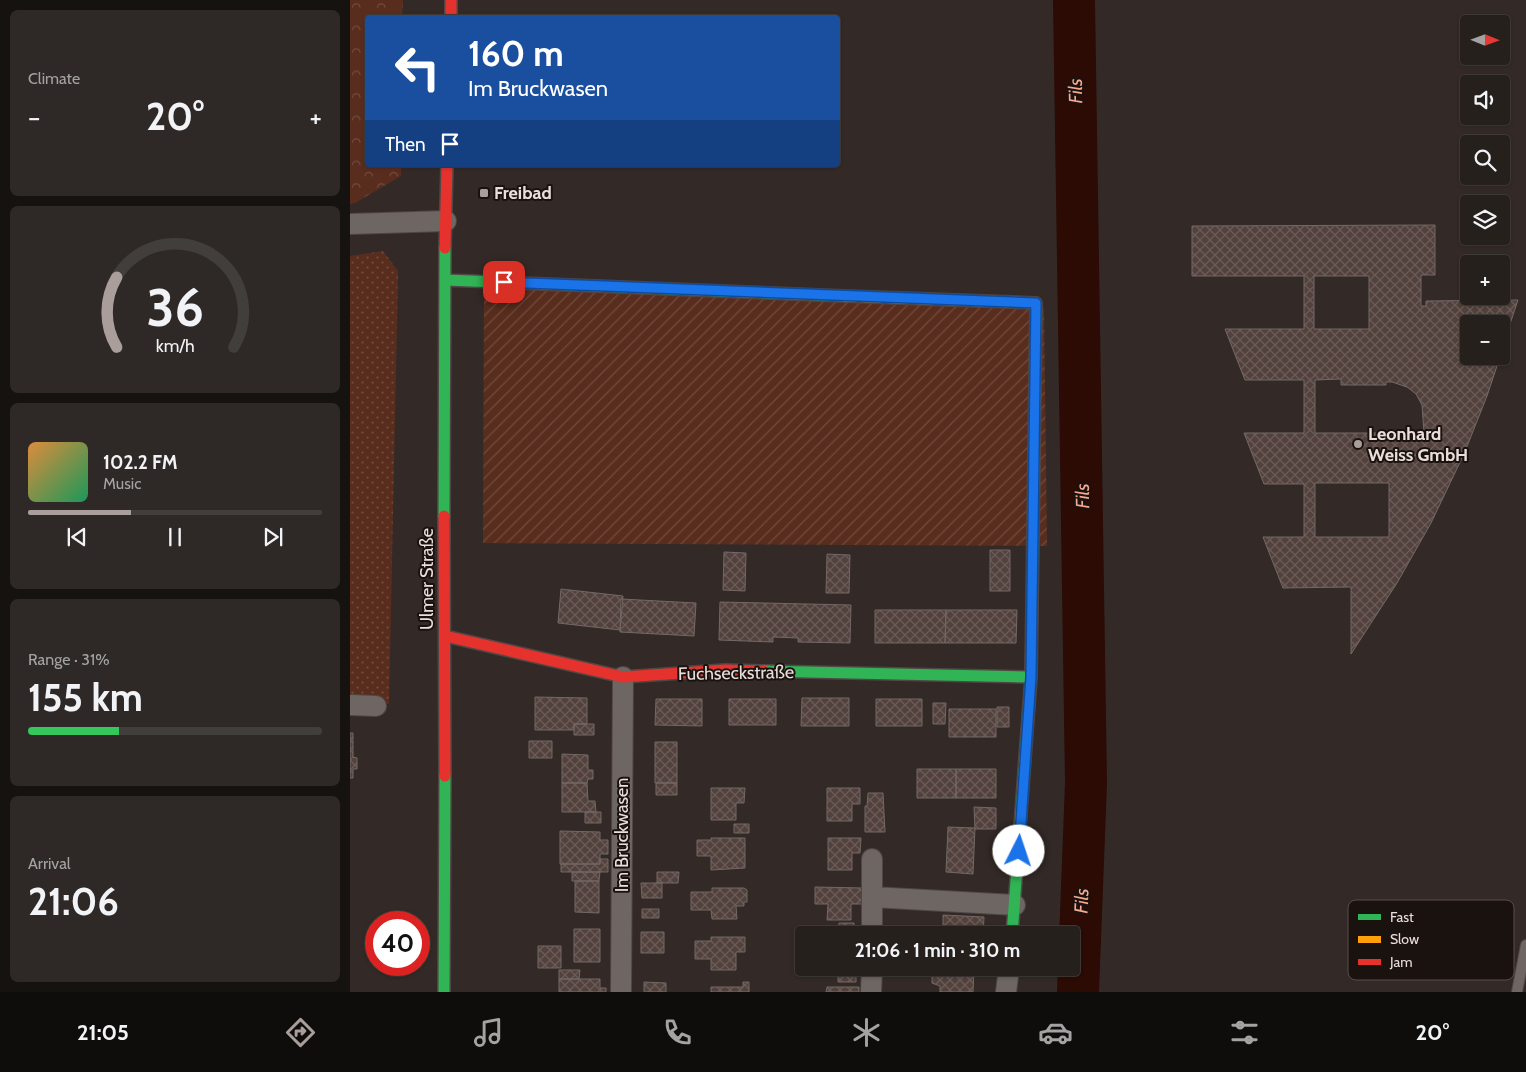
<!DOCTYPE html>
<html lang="en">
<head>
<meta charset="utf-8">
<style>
  :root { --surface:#26201d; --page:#2e2826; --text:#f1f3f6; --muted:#a4a3a4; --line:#423e3b; --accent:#aa9e9b }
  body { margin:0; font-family:Cabin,sans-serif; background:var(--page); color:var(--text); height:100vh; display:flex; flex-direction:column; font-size:19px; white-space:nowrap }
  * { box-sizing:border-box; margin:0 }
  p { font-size:16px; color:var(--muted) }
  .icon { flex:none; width:28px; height:28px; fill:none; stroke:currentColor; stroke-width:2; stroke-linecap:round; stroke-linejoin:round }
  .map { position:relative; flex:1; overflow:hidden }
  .sheet { display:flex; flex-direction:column; gap:10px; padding:10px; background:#151210; width:350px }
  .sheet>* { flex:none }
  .top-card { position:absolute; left:15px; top:15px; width:475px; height:152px; border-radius:5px; box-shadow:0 1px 4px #0004,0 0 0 1px var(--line); background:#1a4fa0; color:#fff; overflow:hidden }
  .needle { width:32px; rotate:91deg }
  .controls { position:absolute; left:1110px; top:15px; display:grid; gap:10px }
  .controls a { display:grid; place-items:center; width:50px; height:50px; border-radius:5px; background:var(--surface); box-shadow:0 1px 4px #0004,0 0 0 1px var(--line); font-size:25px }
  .speed { position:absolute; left:15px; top:911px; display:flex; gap:10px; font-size:25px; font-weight:700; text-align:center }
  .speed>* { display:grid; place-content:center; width:65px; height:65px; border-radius:50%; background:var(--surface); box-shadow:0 1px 4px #0004,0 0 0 1px var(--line); line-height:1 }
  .speed .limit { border:8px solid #d22; background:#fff; color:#111 }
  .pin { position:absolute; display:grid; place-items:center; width:42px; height:42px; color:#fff; margin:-21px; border-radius:10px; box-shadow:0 2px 8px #0006 }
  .me { position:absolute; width:55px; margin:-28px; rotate:4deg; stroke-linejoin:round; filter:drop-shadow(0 0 4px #0008) }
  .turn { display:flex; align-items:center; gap:18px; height:105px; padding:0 20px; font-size:22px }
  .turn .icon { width:65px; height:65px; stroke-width:2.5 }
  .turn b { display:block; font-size:35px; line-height:42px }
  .then { display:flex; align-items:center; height:48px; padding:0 20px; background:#0003; gap:10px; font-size:19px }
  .big { font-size:38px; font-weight:800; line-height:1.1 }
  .sheet .widget { flex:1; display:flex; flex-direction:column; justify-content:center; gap:8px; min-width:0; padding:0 18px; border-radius:8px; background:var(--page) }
  .sheet .dial { align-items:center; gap:0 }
  .dial svg { height:130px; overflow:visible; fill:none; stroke:var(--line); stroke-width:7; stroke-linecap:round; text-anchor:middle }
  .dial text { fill:var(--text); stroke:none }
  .song { display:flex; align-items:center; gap:15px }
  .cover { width:60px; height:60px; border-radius:8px; background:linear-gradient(135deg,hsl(30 70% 55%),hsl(150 70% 35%)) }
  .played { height:5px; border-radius:2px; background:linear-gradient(90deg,var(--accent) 35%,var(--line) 35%) }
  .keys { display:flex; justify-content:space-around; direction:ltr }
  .heat { display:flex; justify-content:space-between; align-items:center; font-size:28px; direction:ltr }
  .charge { height:8px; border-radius:4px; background:linear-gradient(90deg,#34c759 31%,var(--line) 0) }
  .trip { position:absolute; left:445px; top:926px; width:285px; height:50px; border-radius:5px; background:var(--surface); box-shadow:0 1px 4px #0004,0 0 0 1px var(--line); font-weight:800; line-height:50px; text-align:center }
  .tabs { display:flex; height:80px; justify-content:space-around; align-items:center; background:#0f0d0c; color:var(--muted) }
  .tabs .icon { width:35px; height:35px }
  .tabs .active { color:var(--accent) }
  .tabs b { font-size:22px; color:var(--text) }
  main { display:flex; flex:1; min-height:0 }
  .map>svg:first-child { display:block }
  .grass { fill:url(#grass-dots) }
  .forest { fill:url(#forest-crowns) }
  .garden { fill:url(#garden-furrows) }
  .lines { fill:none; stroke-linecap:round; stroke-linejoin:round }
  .river { stroke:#2b0b04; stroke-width:42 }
  .building { fill:url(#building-cross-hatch); stroke:#726966; fill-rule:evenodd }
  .lane-casing { stroke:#504745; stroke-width:12 }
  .street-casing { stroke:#504745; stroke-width:22 }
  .fast-casing { stroke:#504745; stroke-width:14 }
  .slow-casing { stroke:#504745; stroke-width:14 }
  .jam-casing { stroke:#504745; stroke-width:14 }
  .lane { stroke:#6e6662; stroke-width:10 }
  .street { stroke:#6e6662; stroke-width:20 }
  .fast { stroke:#30b455; stroke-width:11 }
  .slow { stroke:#ff9f0a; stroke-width:11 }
  .jam { stroke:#e5322d; stroke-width:11 }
  .route-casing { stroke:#114b97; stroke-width:12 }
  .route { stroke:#1a73e8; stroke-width:9 }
  .poi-dot { fill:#aa9e9b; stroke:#1a120f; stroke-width:2 }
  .labels { text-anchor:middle; stroke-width:4; stroke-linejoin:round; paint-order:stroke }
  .poi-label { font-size:18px; font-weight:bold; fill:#eaddda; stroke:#1a120f; text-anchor:start }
  .street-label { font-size:18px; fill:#eaddda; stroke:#1a120f }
  .water-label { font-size:19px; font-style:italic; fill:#f9a88e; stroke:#1a120f }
  .key { fill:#1a120f; stroke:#584f4c; stroke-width:1 }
  .key-label { font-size:14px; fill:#eaddda }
</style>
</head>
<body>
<main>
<section class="sheet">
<div class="widget"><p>Climate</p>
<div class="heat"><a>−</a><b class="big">20°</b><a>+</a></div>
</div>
<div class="widget dial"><svg viewBox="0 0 100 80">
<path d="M14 69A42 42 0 1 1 86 69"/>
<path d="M14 69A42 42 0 0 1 14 26" stroke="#aa9e9b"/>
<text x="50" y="56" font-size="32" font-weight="700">36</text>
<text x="50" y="72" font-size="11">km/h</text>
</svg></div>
<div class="widget">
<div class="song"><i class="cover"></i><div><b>102.2 FM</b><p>Music</p></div></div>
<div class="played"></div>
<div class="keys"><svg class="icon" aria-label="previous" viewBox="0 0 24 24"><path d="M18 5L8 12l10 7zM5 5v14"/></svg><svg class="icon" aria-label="pause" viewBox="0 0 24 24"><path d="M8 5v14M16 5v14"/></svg><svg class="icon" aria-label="next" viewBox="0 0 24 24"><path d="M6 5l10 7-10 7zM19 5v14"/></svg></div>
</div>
<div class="widget"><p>Range · 31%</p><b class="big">155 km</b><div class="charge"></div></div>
<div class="widget"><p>Arrival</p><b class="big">21:06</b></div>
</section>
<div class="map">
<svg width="1176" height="992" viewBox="0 0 1176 992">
  <defs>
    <pattern id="grass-dots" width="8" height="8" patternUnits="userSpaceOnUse" patternTransform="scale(1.25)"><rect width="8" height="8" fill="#592d1e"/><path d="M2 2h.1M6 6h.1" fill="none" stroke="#714b3e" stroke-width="1.8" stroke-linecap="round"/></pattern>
    <pattern id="forest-crowns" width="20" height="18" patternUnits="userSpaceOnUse" patternTransform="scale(1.25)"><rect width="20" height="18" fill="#592d1e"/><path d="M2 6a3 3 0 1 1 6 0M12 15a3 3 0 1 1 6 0" fill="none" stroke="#714b3e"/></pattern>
    <pattern id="garden-furrows" width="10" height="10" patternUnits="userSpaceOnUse" patternTransform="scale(1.25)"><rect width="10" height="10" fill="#592d1e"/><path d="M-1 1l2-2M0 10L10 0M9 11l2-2" fill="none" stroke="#714b3e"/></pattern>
    <pattern id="building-cross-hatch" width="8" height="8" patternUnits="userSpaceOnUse" patternTransform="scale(1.25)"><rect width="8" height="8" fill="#52413c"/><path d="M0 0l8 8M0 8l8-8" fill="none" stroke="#6b5c58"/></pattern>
  </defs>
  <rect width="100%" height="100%" fill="#332a27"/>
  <!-- grass -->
  <path class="grass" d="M33,251L48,271L39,704L0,703V256Z"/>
  <!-- forest -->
  <path class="forest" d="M0,0H53L52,17L18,18V165H51V176L5,203L0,204Z"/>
  <!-- garden -->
  <path class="garden" d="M134,287L694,308L697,546L133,543Z"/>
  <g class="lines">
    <!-- river -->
    <path class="river" d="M724,0L736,783L728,992"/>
  </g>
  <!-- building -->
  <path class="building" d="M1085,225V275H1071V306H1076V301L1168,300L1157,333L1151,331V324H1119V356L1150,357L1137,396L1114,454L1081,523L1047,583L1001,654V587L933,588L913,537H954V484H914L894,433H954V380H895L875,329H954V276H842V226ZM964,276H1019V329H964ZM991,379V385H1036V382H1042L1057,387L1066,394L1072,405L1074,433H965V380ZM965,483H1039V537H965Z
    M640,550H660V591H640Z
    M374,552L396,553L395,591L373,590Z
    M477,554L500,555L499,593H476Z
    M211,589L273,596L270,630L208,623Z
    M271,599L346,603L344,636L270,632Z
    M370,602L501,605L500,643L448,642V638L423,637V642L369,640Z
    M525,610H596L595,643H525Z
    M596,610H667L666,643H595Z
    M185,697L237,698V724H224V730H185Z
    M452,698H499V726H451Z
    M306,699H352V726L305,725Z
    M379,699H426V725H379Z
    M526,699H572V726H526Z
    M583,703H596L595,724H583Z
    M647,707H659V727H647Z
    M599,709H646V737H599Z
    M224,724H244V735H224Z
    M0,733H3V757L7,758V769H3V778H0Z
    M179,741H202V758H179Z
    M305,742H327V783H305Z
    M212,754L238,755V770H243V779H238L237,783H212Z
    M567,769H606V798H567Z
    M606,769H646V798H606Z
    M212,783H237L238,801H245L246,812H212Z
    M306,783H327V795H306Z
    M361,788H395L394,803H386V820H361Z
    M477,788H510V804H502V821H477Z
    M518,793H533L535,832H515V806H517Z
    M624,807L646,808V829H625Z
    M235,812H251V823H235Z
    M384,824H399V833H384Z
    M598,827L625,828L623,874L596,872Z
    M210,831L250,832V840H258V854H250V864H210Z
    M361,838H395V868L361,870V856H347V840H361Z
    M478,838H511L510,853H502V870H478Z
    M250,859H258V872H211V864H250Z
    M222,872H250L249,881H222Z
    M307,872H329L328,883H307Z
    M225,881H249V913L225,912Z
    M291,883H312V898H292Z
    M465,887L513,888V904H501V920H477L478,904H465Z
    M362,888H394L397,890V902H394V906H386L387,919H362L361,910H341V892H362Z
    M292,909H309V918H292Z
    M593,915L634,917L633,935H593Z
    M489,923H504V931H488Z
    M224,929H250V962H224Z
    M291,932H314V953H291Z
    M361,937H395V952H386V970H361V959H345V941H361Z
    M188,946H211V968H188Z
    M476,968H502V970H476Z
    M591,968H624L623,992H590V986L582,983V974L591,972Z
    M209,970H230L229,979H209Z
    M488,973H506V982H488Z
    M209,979H250V988H256V992H209Z
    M294,982L316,983V992H294Z
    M393,982H399V992H361V987H393Z
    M477,987H509V992H476Z"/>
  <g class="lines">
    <!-- lane casing -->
    <g class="lane-casing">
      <path id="lane" d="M1167,992L1176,945"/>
    </g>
    <!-- street casing -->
    <g class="street-casing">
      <path id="street" d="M0,224L96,221
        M0,705L26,706
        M522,859V935
        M522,897L665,905
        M271,992L273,677
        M521,992L522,968
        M656,992L659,968"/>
    </g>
    <!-- fast casing -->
    <g class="fast-casing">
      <path id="fast" d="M95,280L495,296
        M94,516L95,248
        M414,671L681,677
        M662,935L681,677L683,536
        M94,992L95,776"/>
    </g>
    <!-- slow casing -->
    <g class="slow-casing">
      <path id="slow" d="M495,296L686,303L683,536"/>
    </g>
    <!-- jam casing -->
    <g class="jam-casing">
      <path id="jam" d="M101,0V18
        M95,248L97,165
        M94,516L95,776
        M95,636L273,677L375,670L414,671"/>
    </g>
    <!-- lane -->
    <use href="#lane" class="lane"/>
    <!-- street -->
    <use href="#street" class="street"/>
    <!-- fast -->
    <use href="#fast" class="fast"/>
    <!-- slow -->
    <use href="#slow" class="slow"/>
    <!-- jam -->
    <use href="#jam" class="jam"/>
  </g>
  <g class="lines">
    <!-- route casing -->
    <g class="route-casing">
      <path id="route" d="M154,282L686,303L681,677L669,851"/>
    </g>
    <!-- route -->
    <use href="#route" class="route"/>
  </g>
  <!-- markers -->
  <g class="poi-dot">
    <rect x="129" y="188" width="10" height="10" rx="2.5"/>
    <circle cx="1008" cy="444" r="5"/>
  </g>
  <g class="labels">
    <!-- poi labels -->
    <g class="poi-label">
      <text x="144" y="199">Freibad</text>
      <text x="1018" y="440">Leonhard<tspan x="1018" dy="21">Weiss GmbH</tspan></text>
    </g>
    <!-- street labels -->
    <g class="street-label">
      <text transform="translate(77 579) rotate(-90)" y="6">Ulmer Straße</text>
      <text transform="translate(386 673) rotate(-1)" y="6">Fuchseckstraße</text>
      <text transform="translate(272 835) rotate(-90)" y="6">Im Bruckwasen</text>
    </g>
    <!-- water labels -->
    <g class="water-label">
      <text transform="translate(725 91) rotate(-91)" y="7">Fils</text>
      <text transform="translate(732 496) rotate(-91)" y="7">Fils</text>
      <text transform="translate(731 901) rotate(-88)" y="7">Fils</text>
    </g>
  </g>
  <!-- legend -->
  <rect x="998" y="900" width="166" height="80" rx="8" class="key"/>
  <rect x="1008" y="914" width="23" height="6" fill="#30b455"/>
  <rect x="1008" y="936" width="23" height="7" fill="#ff9f0a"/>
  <rect x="1008" y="959" width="23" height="6" fill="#e5322d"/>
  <g class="key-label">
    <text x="1040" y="922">Fast</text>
    <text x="1040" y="944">Slow</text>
    <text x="1040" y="967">Jam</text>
  </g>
</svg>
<div class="controls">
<a><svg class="needle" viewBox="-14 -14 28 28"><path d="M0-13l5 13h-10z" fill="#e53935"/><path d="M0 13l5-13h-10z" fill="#a4a3a4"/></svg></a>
<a><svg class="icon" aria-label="sound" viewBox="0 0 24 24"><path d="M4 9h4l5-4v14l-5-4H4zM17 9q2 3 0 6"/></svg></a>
<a><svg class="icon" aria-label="search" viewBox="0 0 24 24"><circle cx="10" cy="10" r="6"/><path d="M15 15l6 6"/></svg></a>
<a><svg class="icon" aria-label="layers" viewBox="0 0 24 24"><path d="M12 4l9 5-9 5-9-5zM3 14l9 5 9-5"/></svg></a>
<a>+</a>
<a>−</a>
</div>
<div class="speed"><div class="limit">40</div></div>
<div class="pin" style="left:154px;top:282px;background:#d93025"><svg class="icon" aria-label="arrive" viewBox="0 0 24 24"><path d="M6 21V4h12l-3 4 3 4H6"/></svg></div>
<svg class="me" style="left:669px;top:851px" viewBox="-20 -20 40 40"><circle r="19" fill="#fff"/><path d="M0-13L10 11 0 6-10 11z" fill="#1a73e8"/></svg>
<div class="trip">21:06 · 1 min · 310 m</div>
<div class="top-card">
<div class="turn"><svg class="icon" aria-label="left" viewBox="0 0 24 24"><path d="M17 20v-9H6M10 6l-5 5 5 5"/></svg><div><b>160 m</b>Im Bruckwasen</div></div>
<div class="then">Then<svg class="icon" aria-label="arrive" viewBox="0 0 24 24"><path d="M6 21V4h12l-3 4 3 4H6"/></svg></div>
</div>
</div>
</main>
<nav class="tabs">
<b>21:05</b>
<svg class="icon active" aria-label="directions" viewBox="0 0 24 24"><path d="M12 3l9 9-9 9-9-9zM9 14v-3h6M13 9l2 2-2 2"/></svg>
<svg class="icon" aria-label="music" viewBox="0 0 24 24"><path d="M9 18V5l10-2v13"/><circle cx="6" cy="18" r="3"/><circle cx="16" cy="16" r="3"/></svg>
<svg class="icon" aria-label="phone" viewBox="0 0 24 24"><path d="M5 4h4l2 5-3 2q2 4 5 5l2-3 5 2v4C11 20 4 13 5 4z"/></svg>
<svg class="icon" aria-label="climate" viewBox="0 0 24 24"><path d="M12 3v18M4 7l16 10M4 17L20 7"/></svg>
<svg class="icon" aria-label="car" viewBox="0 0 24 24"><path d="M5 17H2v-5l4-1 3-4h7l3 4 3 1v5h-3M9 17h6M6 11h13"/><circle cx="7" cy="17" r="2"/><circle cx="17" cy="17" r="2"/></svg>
<svg class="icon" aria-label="filters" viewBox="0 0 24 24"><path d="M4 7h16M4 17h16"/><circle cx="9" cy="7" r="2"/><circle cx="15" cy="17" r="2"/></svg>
<b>20°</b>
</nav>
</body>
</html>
